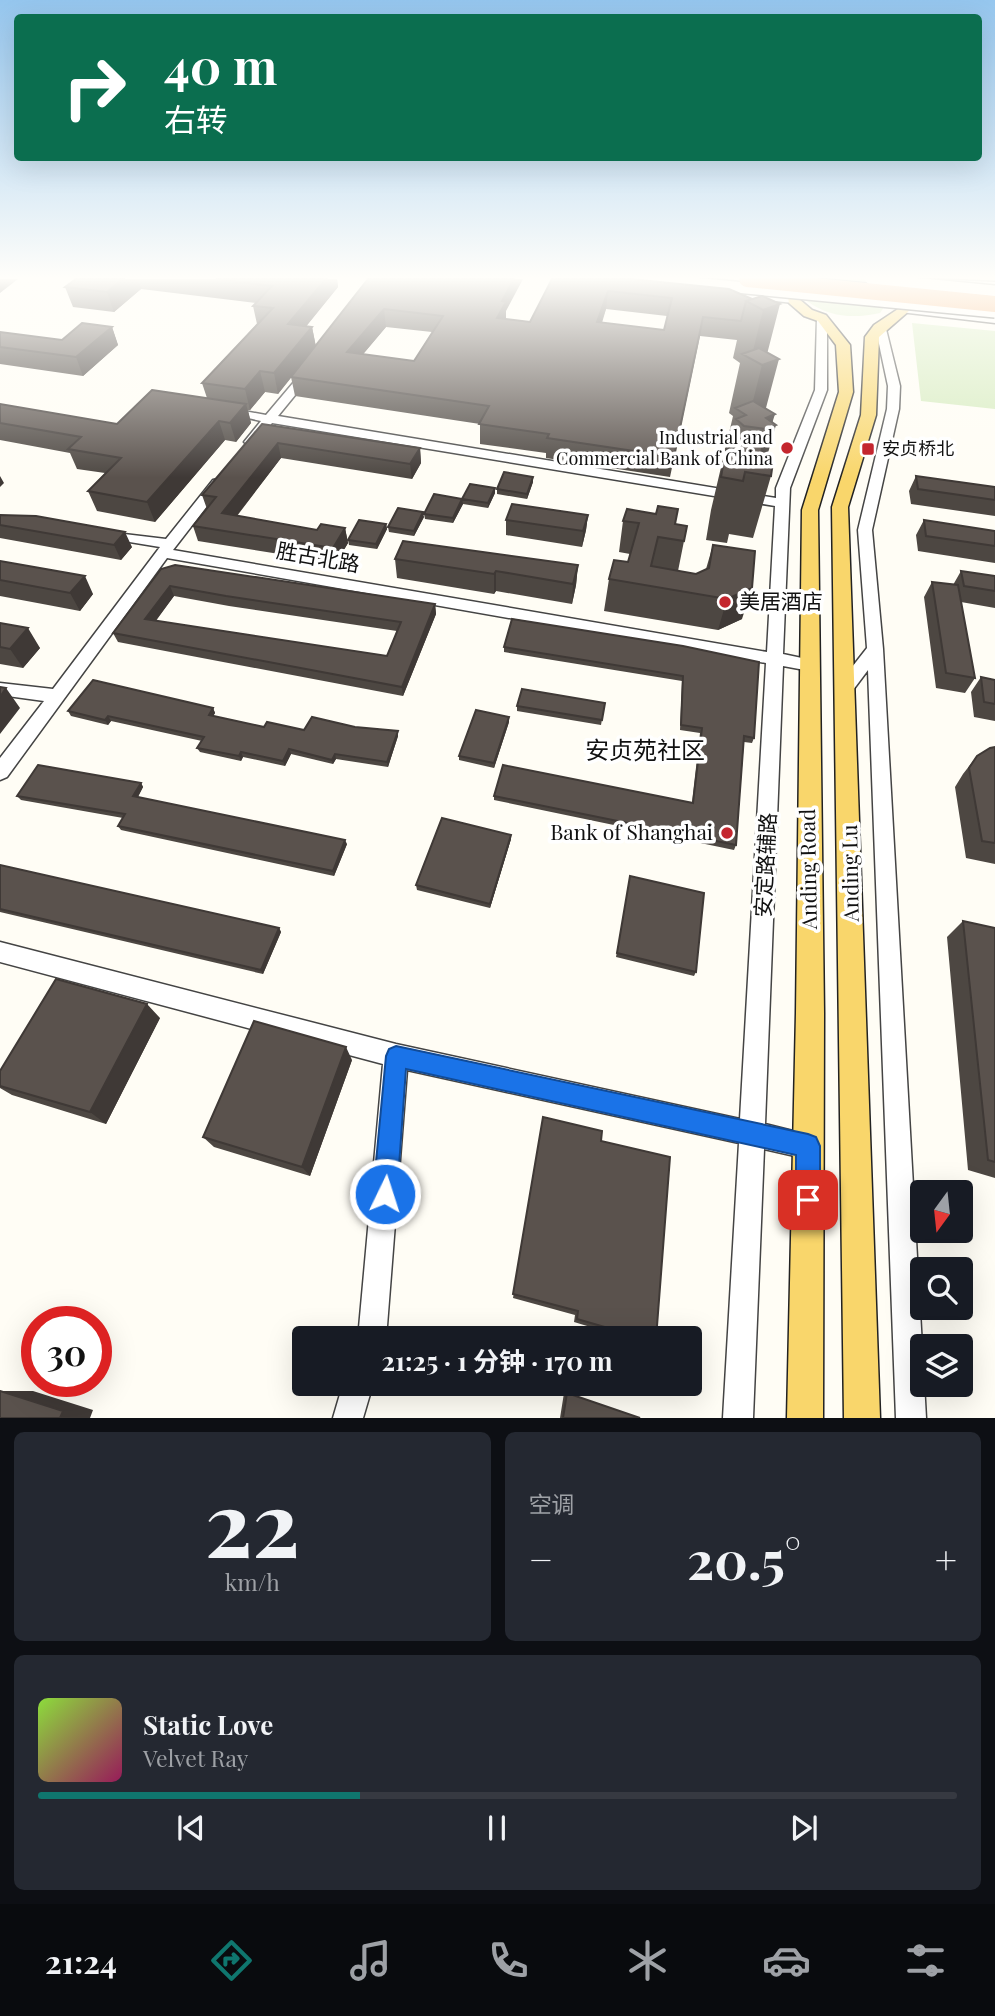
<!DOCTYPE html>
<html lang="zh">
<head>
<meta charset="utf-8">
<style>
  :root { --surface:#171b24; --page:#242831; --text:#f1f3f6; --muted:#9ea1a6; --line:#363941; --accent:#0f766e }
  body { margin:0; font-family:"Playfair Display","Noto Sans SC",serif; background:var(--page); color:var(--text); height:100vh; display:flex; flex-direction:column; font-size:26px; white-space:nowrap }
  * { box-sizing:border-box; margin:0 }
  p { font-size:23px; color:var(--muted) }
  .icon { flex:none; width:38px; height:38px; fill:none; stroke:currentColor; stroke-width:2; stroke-linecap:round; stroke-linejoin:round }
  .map { position:relative; height:1418px; overflow:hidden }
  .sheet { display:flex; flex-direction:column; gap:14px; padding:14px; background:#0d0f14; flex:1 }
  .sheet>* { flex:none }
  .guide { position:absolute; left:14px; top:14px; width:968px; height:147px; border-radius:7px; box-shadow:0 7px 28px #0002; background:#0b6e4f; color:#fff; overflow:hidden }
  .needle { width:46px; rotate:195deg }
  .buttons { position:absolute; left:910px; top:1180px; display:grid; gap:14px }
  .buttons a { display:grid; place-items:center; width:63px; height:63px; border-radius:7px; background:var(--surface); box-shadow:0 7px 28px #0002; font-size:35px }
  .speed { position:absolute; left:21px; top:1306px; display:flex; gap:14px; font-size:35px; font-weight:700; text-align:center }
  .speed>* { display:grid; place-content:center; width:91px; height:91px; border-radius:50%; background:var(--surface); box-shadow:0 7px 28px #0002; line-height:1 }
  .speed .limit { border:10px solid #d22; background:#fff; color:#111 }
  .pin { position:absolute; display:grid; place-items:center; width:60px; height:60px; color:#fff; margin:-30px; border-radius:14px; box-shadow:0 4px 10px #0006 }
  .me { position:absolute; width:77px; margin:-38px; rotate:4deg; stroke-linejoin:round; filter:drop-shadow(0 0 5px #0008) }
  .turn { display:flex; align-items:center; gap:24px; height:147px; padding:0 35px; font-size:32px }
  .turn .icon { width:91px; height:91px; stroke-width:2.5 }
  .turn b { display:block; font-size:49px; line-height:60px }
  .big { font-size:52px; font-weight:700; line-height:1.1 }
  .sheet .card { flex:1; display:flex; flex-direction:column; justify-content:center; gap:10px; min-width:0; padding:0 24px; border-radius:10px; background:var(--page) }
  .sheet .dial { align-items:center; gap:0 }
  .dial b { font-size:91px; line-height:1 }
  .song { display:flex; align-items:center; gap:21px }
  .cover { width:84px; height:84px; border-radius:10px; background:linear-gradient(135deg,hsl(90 70% 55%),hsl(330 70% 35%)) }
  .played { height:7px; border-radius:4px; background:linear-gradient(90deg,var(--accent) 35%,var(--line) 35%) }
  .keys { display:flex; justify-content:space-around; direction:ltr }
  .heat { display:flex; justify-content:space-between; align-items:center; font-size:38px; direction:ltr }
  .sheet .tiles { flex:1; display:grid; gap:14px; grid-template-columns:1fr 1fr }
  .card:last-child { grid-column:span 2 }
  .trip { position:absolute; left:292px; top:1326px; width:410px; height:70px; border-radius:7px; background:var(--surface); box-shadow:0 7px 28px #0002; font-weight:700; line-height:70px; text-align:center }
  .tabs { display:flex; height:112px; justify-content:space-around; align-items:center; background:#090b0e; color:var(--muted) }
  .tabs .icon { width:49px; height:49px }
  .tabs .selected { color:var(--accent) }
  .tabs b { font-size:32px; color:var(--text) }
  .map>svg:first-child { display:block }
  .green { fill:#d5ebbd }
  .lines { fill:none; stroke-linecap:round; stroke-linejoin:round }
  .minor-casing { stroke:#444; stroke-width:3 }
  .major-casing { stroke:#222; stroke-width:3 }
  .minor { fill:#fff; fill-rule:evenodd }
  .major { fill:#f9d66b; fill-rule:evenodd }
  .minor-bridge-casing { stroke:#444; stroke-width:14; stroke-linecap:butt }
  .highway-bridge-casing { stroke:#222; stroke-width:18; stroke-linecap:butt }
  .minor-bridge { stroke:#fff; stroke-width:11 }
  .highway-bridge { stroke:#f5a25d; stroke-width:16 }
  .wall { fill:#4d4742; fill-rule:evenodd }
  .shaded-wall { fill:#3f3936 }
  .building { fill:#5a524d; stroke:#3f3936; stroke-width:2; fill-rule:evenodd }
  .route { fill:#1a73e8; stroke:#114b97; stroke-width:2 }
  .poi-dot { fill:#c4262e; stroke:#fff; stroke-width:2.5 }
  .labels { text-anchor:middle; stroke-width:7; stroke-linejoin:round; paint-order:stroke }
  .far-poi-label { font-size:18px; fill:#111; stroke:#fff; text-anchor:end }
  .street-label { font-size:21px; fill:#111; stroke:#fff }
  .poi-label { font-size:21px; fill:#111; stroke:#fff; text-anchor:start }
  .quarter-label { font-size:24px; fill:#111; stroke:#fff }
</style>
</head>
<body>
<div class="map">
<svg width="995" height="1418" viewBox="0 0 995 1418">
  <rect width="100%" height="100%" fill="#fffdf5"/>
  <!-- green -->
  <path class="green" d="M802,279H882L886,304L880,313C854,319 828,317 807,301Z
    M912,323L995,331V409L921,401Z"/>
  <g class="lines">
    <!-- minor casing -->
    <g class="minor-casing">
      <path id="minor" d="M927,279L995,282V288L932,282Z
        M719,289L793,297L798,300L793,303L715,294L714,292Z
        M904,307L995,317V323L900,312L899,310Z
        M822,315L827,318V390L790,488L783,654L816,661L818,665L810,671L783,666L765,1124L817,1137L821,1146L817,1155L808,1159L764,1149L753,1418H723L739,1143L407,1070L386,1339H358L383,1064L0,962V942L396,1044L740,1119L766,663L167,558L7,777L0,780V758L44,701L0,695V683L53,689L160,547L99,537V531L166,539L213,480L218,479L225,483L173,550L767,652L775,506L272,423L254,445L250,446L244,442L261,421L222,412L228,408L266,415L304,370L308,369L314,372L278,416L776,498V488L815,390L817,318Z
        M880,322L885,325L900,386L899,409L872,530L883,649L926,1418H896L868,670L853,690L847,691L838,685L867,648L858,530L887,409L888,386L875,325Z
        M343,1384H373L363,1418H333Z"/>
    </g>
    <!-- major casing -->
    <g class="major-casing">
      <path id="major" d="M785,279H797L799,299L812,310L826,315L850,345L853,392L818,510L824,1013L823,1418H787L796,1013L802,510L839,392L836,345L818,321L804,316L789,303Z
        M896,279L907,281L910,310L879,337L876,415L848,507L880,1418H844L832,507L861,415L865,337L874,325L898,309Z"/>
    </g>
    <!-- minor -->
    <use href="#minor" class="minor"/>
    <!-- major -->
    <use href="#major" class="major"/>
    <!-- minor-bridge casing -->
    <g class="minor-bridge-casing">
      <path id="minor-bridge" d="M651,279L995,312
        M871,279L995,291"/>
    </g>
    <!-- highway-bridge casing -->
    <g class="highway-bridge-casing">
      <path id="highway-bridge" d="M747,279L995,304"/>
    </g>
    <!-- minor-bridge -->
    <use href="#minor-bridge" class="minor-bridge"/>
    <!-- highway-bridge -->
    <use href="#highway-bridge" class="highway-bridge"/>
  </g>
  <!-- wall -->
  <path class="wall" d="M76,279H337L338,287L306,326L312,327L316,347L368,279L506,311V319L530,322L552,279L752,299L762,296L767,353L766,409L773,422L766,461L771,476L753,538L729,534L727,543L706,540L711,510L733,416L729,413L740,363L733,358L737,340L700,336L670,477L546,458V453L480,444V424L295,396L291,377L278,394L265,392L250,410H248L251,423L236,442L225,440L155,522L97,511L88,491L105,473L77,469L70,453L0,440V404L117,424L207,398L202,383L257,324L253,306L256,303L141,289L114,312L73,307L65,287ZM606,309L667,316L664,330L602,323ZM386,327L432,332L414,361L363,354Z
    M112,327L118,345L83,376L0,364V332L62,340Z
    M262,424L420,448L421,463L412,479L281,458L237,516L317,530L345,528L348,543L336,563L198,541L193,526L207,509L202,495Z
    M916,476L995,487V516L911,504L909,491Z
    M533,482L527,499L497,494V489Z
    M495,488V493L488,508L463,504L453,523L425,519L424,514Z
    M0,515L132,547L121,560L0,538Z
    M588,515L586,530L582,547L506,535V520Z
    M424,517L414,536L389,532L388,527Z
    M924,520L995,531V563L918,551L916,535Z
    M623,521L675,524L687,526L678,571L696,574L706,569L713,545L742,619L718,630L604,611L609,579L628,562L630,554L619,552Z
    M386,524L387,529L377,549L349,545L348,540Z
    M395,559L578,565L576,585L572,604L496,591L494,594L397,578Z
    M0,561L93,594L80,611L0,596Z
    M161,569L435,604L436,614L403,696L118,642L113,633ZM174,596L229,606L397,631L387,656L155,621Z
    M961,571L995,576V608L961,602L975,678L965,693L936,688L924,597L932,582L953,585Z
    M0,623L40,648L23,668L0,664Z
    M683,646L754,738L752,743L744,742L736,845L734,850L494,800V796L692,802L700,733L680,730L682,681L504,652V647Z
    M981,677L995,680V721L974,717L971,692Z
    M605,703L601,725L517,711V706Z
    M213,708L215,713L213,716L264,727L398,736L388,767L336,759L333,764L291,754L285,766L243,757L241,761L200,752L197,748L202,741L111,721L108,725L71,716L68,711Z
    M509,722L494,768L459,760V756Z
    M995,747V864L966,858L955,787L963,774L977,756Z
    M141,783L143,787L138,797L347,844L334,876L121,830L118,826L123,818L21,800L17,796Z
    M511,839L490,908L417,890L416,885Z
    M0,865L279,928L281,932L263,974L0,912Z
    M630,876L696,972L694,976L616,957Z
    M963,921L995,928V1178L968,1170L947,937Z
    M160,1018L106,1124L12,1095L0,1088V1071Z
    M352,1060L310,1176L214,1147L203,1137Z
    M543,1117L601,1141L656,1339H630L574,1322L575,1315L513,1298Z
    M564,1393H567L640,1418H560Z"/>
  <!-- shaded-wall -->
  <path class="shaded-wall" d="M0,279H18L0,293Z
    M123,279H138L141,289L114,312L107,292Z
    M326,279H337L338,287L292,344L288,324Z
    M514,279H523L506,311V320L497,318L502,301Z
    M608,291L606,309L595,340L597,322Z
    M780,304L765,362L751,359L763,310Z
    M384,309L386,327L349,371L347,352Z
    M112,327L118,345L83,376L76,357Z
    M312,327L316,347L278,394L274,373Z
    M779,359L763,419L747,425L762,365Z
    M260,371L265,392L250,410L245,389Z
    M246,404L251,423L236,442L230,423Z
    M775,414L771,427L776,425L762,474L753,473L765,429L766,418Z
    M219,421L225,440L155,522L147,502Z
    M278,443L281,458L227,528L222,513Z
    M420,448L421,463L412,479L410,464Z
    M0,476L4,483L0,487Z
    M533,477V482L527,499V494Z
    M495,488V493L488,508V503Z
    M462,499L463,504L453,523V518Z
    M423,512L424,517L414,536V531Z
    M588,515L586,530L582,547L583,531Z
    M386,524L387,529L377,549L376,544Z
    M345,528L348,543L336,563L333,548Z
    M125,532L132,547L121,560L114,545Z
    M578,565L576,585L572,604L573,584Z
    M496,571V591L494,594V574Z
    M85,576L93,594L80,611L70,593Z
    M170,586L174,596L150,629L145,619Z
    M752,588L742,619L718,630L727,599Z
    M435,604L436,614L403,696L402,687Z
    M28,628L40,648L23,668L10,649Z
    M6,688L20,708L0,734V697Z
    M213,708L215,713L211,720L209,715Z
    M108,716L111,721L108,725L105,720Z
    M509,717V722L494,768V763Z
    M398,731V736L388,767L387,762Z
    M289,749L291,754L285,766L283,761Z
    M241,752L243,757L241,761L239,756Z
    M335,754L336,759L333,764L332,760Z
    M141,783L143,787L136,800L133,796Z
    M511,835V839L490,908V904Z
    M345,840L347,844L334,876L333,871Z
    M279,928L281,932L263,974L261,970Z
    M147,1004L160,1018L106,1124L90,1112Z
    M346,1047L352,1060L310,1176L302,1167Z
    M0,1391H33L93,1410L90,1418H60Z"/>
  <!-- building -->
  <path class="building" d="M76,279H123L107,292L65,287Z
    M216,279H326L288,324L312,327L274,373L260,371L245,389L202,383L273,308L253,306L272,286Z
    M368,279H514L502,301L506,302L497,318L530,322L552,279H631L729,289L752,299L746,301L741,321L703,317L674,457L547,438L549,434L479,424L489,406L291,377ZM608,291L672,298L664,330L597,322ZM384,309L443,316L414,361L347,352Z
    M762,296L780,304L763,310L746,301Z
    M82,323L112,327L76,357L0,347V332L62,340Z
    M759,348L779,359L762,365L742,354Z
    M152,390L246,404L230,423L219,421L147,502L88,491L121,458L68,449L81,437L0,423V404L117,424Z
    M753,401L775,414L766,418L776,425L765,429L744,426L736,419L746,415L735,408Z
    M262,424L420,448L410,464L278,443L222,513L317,530L321,524L345,528L333,548L193,526L216,497L202,495Z
    M742,439L763,442L760,461L773,462L771,476L745,472L743,481L721,477L726,449L740,451Z
    M504,472L533,477L527,494L497,489Z
    M916,476L995,487V500L918,489Z
    M470,484L495,488L488,503L462,499Z
    M434,494L462,499L453,518L424,514Z
    M512,504L588,515L583,531L506,520Z
    M658,506L678,509L675,524L687,526L684,541L658,537L651,566L696,574L709,568L713,545L755,551L752,588L727,599L609,579L614,560L628,562L639,523L623,521L627,509L656,514Z
    M398,508L423,512L414,531L388,527Z
    M0,515L36,516L125,532L114,545L0,525Z
    M359,520L386,524L376,544L348,540Z
    M924,520L995,531V546L926,536Z
    M403,541L578,565L573,584L496,571L494,574L395,559Z
    M0,561L85,576L70,593L0,580Z
    M175,565L435,604L402,687L113,633L161,569ZM170,586L226,596L401,622L387,656L145,619Z
    M961,571L995,576V591L964,586Z
    M932,582L958,585L975,678L946,673Z
    M512,619L683,646L759,662L754,738L744,736L736,845L494,796L503,765L693,803L702,728L681,725L683,676L504,647Z
    M0,623L28,628L10,649L0,647Z
    M981,677L995,680V704L984,702Z
    M93,680L213,708L209,715L264,727L267,722L304,730L312,717L355,727L398,731L387,762L335,754L332,760L289,749L283,761L241,752L239,756L197,748L204,737L108,716L105,720L68,711Z
    M0,687L6,688L0,697Z
    M522,689L605,703L602,720L517,706Z
    M476,710L509,717L494,763L459,756Z
    M995,747V843L982,841L969,768L977,756L990,748Z
    M38,765L141,783L133,796L345,840L333,871L118,826L125,814L17,796Z
    M442,818L511,835L490,904L416,885Z
    M0,865L279,928L261,970L0,909Z
    M630,876L704,893L696,972L617,953Z
    M963,921L995,928V1162L988,1160Z
    M56,979L147,1004L90,1112L0,1086V1071Z
    M254,1021L346,1047L302,1167L203,1137Z
    M543,1117L602,1131L601,1141L670,1157L656,1339H646L577,1319L578,1311L513,1294Z
    M0,1391L63,1411L60,1418H0Z
    M567,1393L640,1418H563Z"/>
  <!-- sky -->
  <linearGradient id="sky" x2="0" y2="1"><stop stop-color="#95c6ee"/><stop offset="0.58" stop-color="#fffefa"/><stop offset="1" stop-color="#fffefa" stop-opacity="0"/></linearGradient>
  <rect width="995" height="478" fill="url(#sky)"/>
  <!-- route -->
  <path class="route" d="M396,1046L808,1134L816,1137L820,1146V1200L816,1208L808,1212L799,1208L796,1200V1155L406,1069L397,1194L394,1203L385,1206L377,1203L373,1194L386,1056L389,1049Z"/>
  <!-- markers -->
  <g class="poi-dot">
    <circle cx="787" cy="448" r="7"/>
    <rect x="861" y="442" width="14" height="14" rx="3.5"/>
    <circle cx="725" cy="602" r="7"/>
    <circle cx="727" cy="833" r="7"/>
  </g>
  <g class="labels">
    <!-- far-poi labels -->
    <g class="far-poi-label">
      <text x="773" y="444">Industrial and<tspan x="773" dy="21">Commercial Bank of China</tspan></text>
      <text x="882" y="455" text-anchor="start">安贞桥北</text>
    </g>
    <!-- street labels -->
    <g class="street-label">
      <text transform="translate(318 558) rotate(10)" y="7">胜古北路</text>
      <text transform="translate(766 865) rotate(-87)" y="7">安定路辅路</text>
      <text transform="translate(809 869) rotate(-91)" y="7">Anding Road</text>
      <text transform="translate(851 873) rotate(-91)" y="7">Anding Lu</text>
    </g>
    <!-- poi labels -->
    <g class="poi-label">
      <text x="739" y="609">美居酒店</text>
      <text x="713" y="840" text-anchor="end">Bank of Shanghai</text>
    </g>
    <!-- quarter labels -->
    <g class="quarter-label">
      <text x="645" y="759">安贞苑社区</text>
    </g>
  </g>
</svg>
<div class="buttons">
<a><svg class="needle" viewBox="-14 -14 28 28"><path d="M0-13l5 13h-10z" fill="#e53935"/><path d="M0 13l5-13h-10z" fill="#9ea1a6"/></svg></a>
<a><svg class="icon" aria-label="search" viewBox="0 0 24 24"><circle cx="10" cy="10" r="6"/><path d="M15 15l6 6"/></svg></a>
<a><svg class="icon" aria-label="layers" viewBox="0 0 24 24"><path d="M12 4l9 5-9 5-9-5zM3 14l9 5 9-5"/></svg></a>
</div>
<div class="speed"><div class="limit">30</div></div>
<div class="pin" style="left:808px;top:1200px;background:#d93025"><svg class="icon" aria-label="arrive" viewBox="0 0 24 24"><path d="M6 21V4h12l-3 4 3 4H6"/></svg></div>
<svg class="me" style="left:385px;top:1194px" viewBox="-20 -20 40 40"><circle r="17" fill="#1a73e8" stroke="#fff" stroke-width="3"/><path d="M0-11L8 9 0 5-8 9z" fill="#fff"/></svg>
<div class="trip">21:25 · 1 分钟 · 170 m</div>
<div class="guide">
<div class="turn"><svg class="icon" aria-label="right" viewBox="0 0 24 24"><path d="M7 20v-9h11M14 6l5 5-5 5"/></svg><div><b>40 m</b>右转</div></div>
</div>
</div>
<section class="sheet">
<div class="tiles">
<div class="card dial"><b>22</b><p>km/h</p></div>
<div class="card"><p>空调</p>
<div class="heat"><a>−</a><b class="big">20.5°</b><a>+</a></div>
</div>
<div class="card">
<div class="song"><i class="cover"></i><div><b>Static Love</b><p>Velvet Ray</p></div></div>
<div class="played"></div>
<div class="keys"><svg class="icon" aria-label="previous" viewBox="0 0 24 24"><path d="M18 5L8 12l10 7zM5 5v14"/></svg><svg class="icon" aria-label="pause" viewBox="0 0 24 24"><path d="M8 5v14M16 5v14"/></svg><svg class="icon" aria-label="next" viewBox="0 0 24 24"><path d="M6 5l10 7-10 7zM19 5v14"/></svg></div>
</div>
</div>
</section>
<nav class="tabs">
<b>21:24</b>
<svg class="icon selected" aria-label="directions" viewBox="0 0 24 24"><path d="M12 3l9 9-9 9-9-9zM9 14v-3h6M13 9l2 2-2 2"/></svg>
<svg class="icon" aria-label="music" viewBox="0 0 24 24"><path d="M9 18V5l10-2v13"/><circle cx="6" cy="18" r="3"/><circle cx="16" cy="16" r="3"/></svg>
<svg class="icon" aria-label="phone" viewBox="0 0 24 24"><path d="M5 4h4l2 5-3 2q2 4 5 5l2-3 5 2v4C11 20 4 13 5 4z"/></svg>
<svg class="icon" aria-label="climate" viewBox="0 0 24 24"><path d="M12 3v18M4 7l16 10M4 17L20 7"/></svg>
<svg class="icon" aria-label="car" viewBox="0 0 24 24"><path d="M5 17H2v-5l4-1 3-4h7l3 4 3 1v5h-3M9 17h6M6 11h13"/><circle cx="7" cy="17" r="2"/><circle cx="17" cy="17" r="2"/></svg>
<svg class="icon" aria-label="filters" viewBox="0 0 24 24"><path d="M4 7h16M4 17h16"/><circle cx="9" cy="7" r="2"/><circle cx="15" cy="17" r="2"/></svg>
</nav>
</body>
</html>
